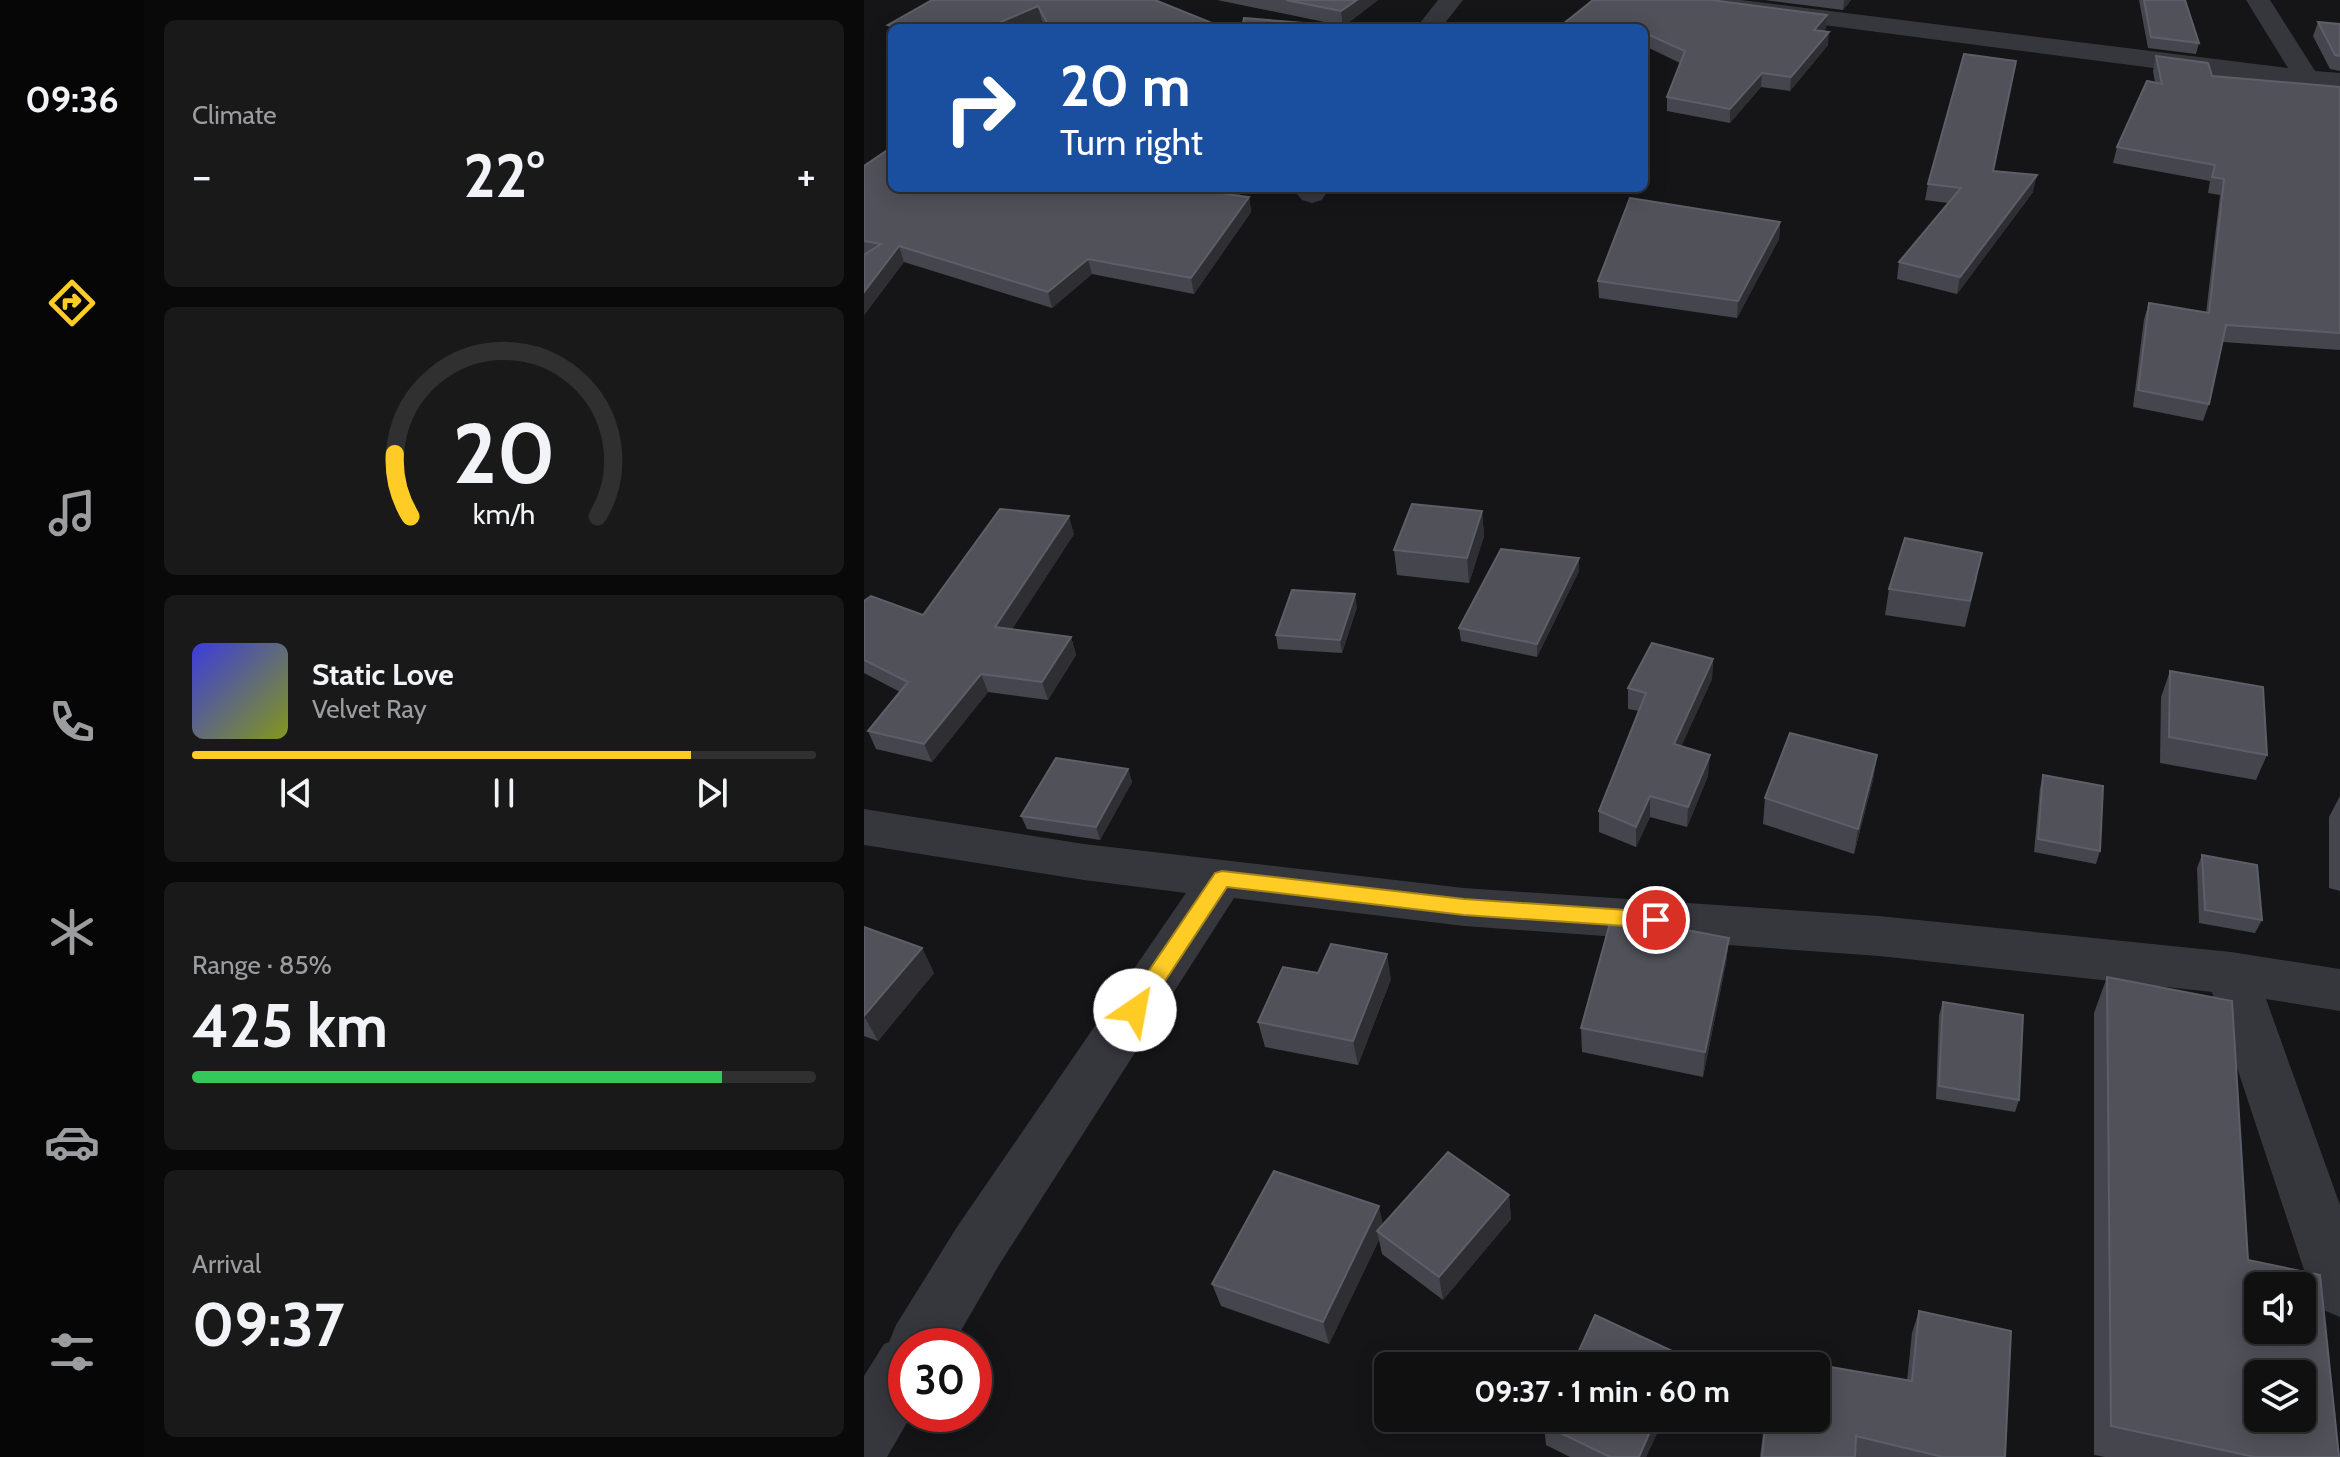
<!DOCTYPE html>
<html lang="en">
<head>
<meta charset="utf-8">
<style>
  :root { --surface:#101011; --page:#19191a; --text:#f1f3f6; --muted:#9c9d9f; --line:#303031; --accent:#ffcc25 }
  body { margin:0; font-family:Cabin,sans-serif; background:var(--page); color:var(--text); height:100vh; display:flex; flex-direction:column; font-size:30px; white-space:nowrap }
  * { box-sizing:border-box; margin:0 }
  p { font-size:26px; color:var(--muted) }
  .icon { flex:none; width:44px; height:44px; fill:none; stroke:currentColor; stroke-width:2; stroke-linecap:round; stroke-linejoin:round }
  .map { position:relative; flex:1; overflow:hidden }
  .sheet { display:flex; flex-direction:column; gap:20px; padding:20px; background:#090909; width:720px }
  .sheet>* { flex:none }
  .banner { position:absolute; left:24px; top:24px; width:760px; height:168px; border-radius:12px; box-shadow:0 4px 20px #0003,0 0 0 2px var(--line); background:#1a4fa0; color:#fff; overflow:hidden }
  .fabs { position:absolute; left:1380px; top:1272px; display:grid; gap:16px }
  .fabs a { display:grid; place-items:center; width:72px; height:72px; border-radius:12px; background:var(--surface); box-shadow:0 4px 20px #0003,0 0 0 2px var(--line); font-size:40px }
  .speed { position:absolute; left:24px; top:1328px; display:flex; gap:16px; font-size:40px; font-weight:700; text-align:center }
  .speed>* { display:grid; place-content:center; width:104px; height:104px; border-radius:50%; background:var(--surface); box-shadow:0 4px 20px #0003,0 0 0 2px var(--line); line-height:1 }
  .speed .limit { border:12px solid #d22; background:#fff; color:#111 }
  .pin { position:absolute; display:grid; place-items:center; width:68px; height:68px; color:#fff; margin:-34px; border:4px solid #fff; border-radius:50%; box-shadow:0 2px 8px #0007 }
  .me { position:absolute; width:88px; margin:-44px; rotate:33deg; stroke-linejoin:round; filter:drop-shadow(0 0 6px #0008) }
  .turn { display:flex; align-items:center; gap:28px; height:168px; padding:0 40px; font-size:36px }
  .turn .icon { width:104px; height:104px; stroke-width:2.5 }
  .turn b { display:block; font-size:56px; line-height:68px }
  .big { font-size:60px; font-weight:700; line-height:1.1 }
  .sheet .card { flex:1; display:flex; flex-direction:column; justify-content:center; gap:12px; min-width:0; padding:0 28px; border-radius:12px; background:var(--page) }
  .sheet .dial { align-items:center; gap:0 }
  .dial svg { height:208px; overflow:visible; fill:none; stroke:var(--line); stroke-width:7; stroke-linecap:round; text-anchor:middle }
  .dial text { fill:var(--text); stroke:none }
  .song { display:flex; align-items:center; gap:24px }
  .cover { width:96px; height:96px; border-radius:12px; background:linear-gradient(135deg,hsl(240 70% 55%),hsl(70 70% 35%)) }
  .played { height:8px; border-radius:4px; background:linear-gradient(90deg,var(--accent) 80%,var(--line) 80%) }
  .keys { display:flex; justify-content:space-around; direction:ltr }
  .heat { display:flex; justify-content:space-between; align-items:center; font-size:44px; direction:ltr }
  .charge { height:12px; border-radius:6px; background:linear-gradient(90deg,#34c759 85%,var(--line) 0) }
  .trip { position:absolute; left:510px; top:1352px; width:456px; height:80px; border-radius:12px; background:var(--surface); box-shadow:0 4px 20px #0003,0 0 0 2px var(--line); font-weight:700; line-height:80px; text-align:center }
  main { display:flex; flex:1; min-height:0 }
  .menu { display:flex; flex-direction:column; width:144px; justify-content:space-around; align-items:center; background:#060607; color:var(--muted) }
  .menu .icon { width:56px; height:56px }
  .menu .active { color:var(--accent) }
  .menu b { font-size:36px; color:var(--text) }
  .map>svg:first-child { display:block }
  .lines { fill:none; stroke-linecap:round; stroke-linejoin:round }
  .minor { fill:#36363d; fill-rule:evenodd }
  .wall { fill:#45464d }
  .shaded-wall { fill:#2e2e33 }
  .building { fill:#505159; stroke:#5d5f68; stroke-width:2; fill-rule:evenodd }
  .route { fill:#ffcc25; stroke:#a68518; stroke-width:2 }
</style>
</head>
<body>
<main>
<nav class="menu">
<b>09:36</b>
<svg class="icon active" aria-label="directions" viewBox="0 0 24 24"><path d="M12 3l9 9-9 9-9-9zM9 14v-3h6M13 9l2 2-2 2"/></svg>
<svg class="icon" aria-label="music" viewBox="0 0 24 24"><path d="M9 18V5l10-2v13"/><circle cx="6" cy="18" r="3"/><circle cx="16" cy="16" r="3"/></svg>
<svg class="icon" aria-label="phone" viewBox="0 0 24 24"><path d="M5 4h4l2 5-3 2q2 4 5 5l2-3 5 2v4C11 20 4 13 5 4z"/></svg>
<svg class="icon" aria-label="climate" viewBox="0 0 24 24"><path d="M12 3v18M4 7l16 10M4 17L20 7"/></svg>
<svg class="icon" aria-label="car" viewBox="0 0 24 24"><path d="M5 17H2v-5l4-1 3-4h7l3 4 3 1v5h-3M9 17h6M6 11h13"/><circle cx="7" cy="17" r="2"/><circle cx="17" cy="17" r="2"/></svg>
<svg class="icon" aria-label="filters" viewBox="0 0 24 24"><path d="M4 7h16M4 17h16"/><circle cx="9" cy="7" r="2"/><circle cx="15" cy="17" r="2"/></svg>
</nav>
<section class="sheet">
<div class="card"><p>Climate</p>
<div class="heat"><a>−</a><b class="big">22°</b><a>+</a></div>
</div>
<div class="card dial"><svg viewBox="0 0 100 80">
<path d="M14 69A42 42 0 1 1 86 69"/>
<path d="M14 69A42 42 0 0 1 8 45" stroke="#ffcc25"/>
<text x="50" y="56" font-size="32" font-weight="700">20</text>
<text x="50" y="72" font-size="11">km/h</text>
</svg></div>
<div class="card">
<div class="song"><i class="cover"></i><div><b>Static Love</b><p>Velvet Ray</p></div></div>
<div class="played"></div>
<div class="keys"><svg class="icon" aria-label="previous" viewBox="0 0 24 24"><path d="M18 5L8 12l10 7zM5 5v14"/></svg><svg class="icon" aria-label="pause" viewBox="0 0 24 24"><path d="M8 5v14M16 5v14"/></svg><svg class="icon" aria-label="next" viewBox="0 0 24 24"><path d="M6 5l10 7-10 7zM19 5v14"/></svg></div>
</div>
<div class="card"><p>Range · 85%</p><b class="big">425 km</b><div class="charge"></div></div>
<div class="card"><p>Arrival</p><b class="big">09:37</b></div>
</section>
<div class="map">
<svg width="1476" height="1457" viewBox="0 0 1476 1457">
  <rect width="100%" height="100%" fill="#151517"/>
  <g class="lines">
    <!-- minor -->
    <path class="minor" d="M574,0H599L577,28H552Z
      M809,0H877L1424,68L1382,0H1406L1451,71L1476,73V89L1382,80L821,7L813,5Z
      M437,188H465L458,200L448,203L438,200L433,194Z
      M0,809L220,844L600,888L1015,916L1367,952L1476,969V1011L1402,999L1476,1205V1317L1455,1308L1446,1288L1348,992L1015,956L600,926L370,898L135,1265L88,1346H42V1414H48L23,1457H0V1376L20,1344L25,1342L32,1325L93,1227L322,893L220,880L0,845Z"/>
  </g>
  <!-- wall -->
  <path class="wall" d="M68,0H291L353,25L354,28H181L178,21L162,28H28V36L24,25Z
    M353,0H514L480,26Z
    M901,0H987L979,10Z
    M1275,0H1321L1335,43L1332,54L1284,48Z
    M963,15L962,28L960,31L964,45L926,91L897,87L866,123L803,111V97L816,63L783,47L780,28Z
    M1454,22L1476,24V71L1466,69L1449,36Z
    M1292,56L1348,76L1476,87V350L1359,342L1345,404L1339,421L1269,407L1280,319L1285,303L1342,313L1356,195L1344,193L1346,181L1249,163L1253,147L1291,83L1289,71Z
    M0,166L375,196L385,197L387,212L330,294L228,274L188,308L40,262L0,315Z
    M1129,171L1169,192L1093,294L1033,279L1035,262L1084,203L1061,200L1064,184Z
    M916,222L915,239L873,318L735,298L734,281Z
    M618,511L620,536L605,583L533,575L530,550Z
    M210,534L148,629L207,637L212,655L184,700L124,692L68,762L12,749L4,731L36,692L0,673V601L59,615Z
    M715,558V571L673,657L597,641L595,628Z
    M1113,578L1101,627L1021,615L1025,589Z
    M493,607L478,653L414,649L412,635Z
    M849,659L848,679L817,746L844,776L823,827L786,817L772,847L735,832V811L775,711L764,709V688Z
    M1306,671L1403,755L1392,780L1296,763L1297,697Z
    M1013,755L1009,780L990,854L899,824L901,798Z
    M264,769L268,782L236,840L163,829L157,816Z
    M1179,775L1236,851L1232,864L1170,852L1176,788Z
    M1476,796V891L1465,888V817Z
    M1338,855L1398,920L1391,933L1335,923L1333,868Z
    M0,927L58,948L70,973L14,1041L0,1036Z
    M865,938L862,963L839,1077L718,1052L717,1028Z
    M454,973L527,979L494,1065L401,1047L394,1022Z
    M1243,977L1384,1260L1475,1457H1241L1230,1455V1013Z
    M1079,1002L1155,1100L1151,1112L1072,1099L1075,1015Z
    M645,1195L647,1219L579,1300L518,1254L515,1240L465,1344L357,1306L348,1284L519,1224Z
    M1055,1311L1141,1457H896L901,1418H952L1043,1381L1048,1333Z
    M683,1418H800L782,1457H706L682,1445L680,1425Z"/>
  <!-- shaded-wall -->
  <path class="shaded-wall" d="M493,0H514L479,27L477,11Z
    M980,0H987L979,10Z
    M174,6L178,21L162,28H123Z
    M963,15L962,28L948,44L950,30Z
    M965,32L964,45L926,91L927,77Z
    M783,34V47L780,52V39Z
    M898,73L897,87L866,123V109Z
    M1173,175L1169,192L1093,294L1096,277Z
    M366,188H382L363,209L361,194Z
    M385,197L387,212L330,294L327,278Z
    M916,222L915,239L873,318L874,301Z
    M35,246L40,262L0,315V292Z
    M224,259L228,274L188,308L184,292Z
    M618,511L620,536L605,583L603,558Z
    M205,516L210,534L138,645L131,627Z
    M715,558V571L673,657V644Z
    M491,594L493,607L478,653L476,640Z
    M207,637L212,655L184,700L178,682Z
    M849,659L848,679L809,765L810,744Z
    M117,674L124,692L68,762L60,744Z
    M846,755L844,776L823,827L824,807Z
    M1013,755L1009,780L990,854L994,829Z
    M264,769L268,782L236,840L232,827Z
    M786,796V817L772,847V827Z
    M865,938L862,963L839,1077L841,1052Z
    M58,948L70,973L14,1041L0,1016Z
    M523,954L527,979L494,1065L489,1041Z
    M645,1195L647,1219L579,1300L575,1277Z
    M515,1206L520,1229L513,1231L515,1240L465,1344L459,1322Z
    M792,1418H800L782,1457H775Z"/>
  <!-- building -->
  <path class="building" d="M68,0H291L353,25L352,28H245L212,23L205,28H186L174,6L123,28H43L24,25Z
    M422,0H493L477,11Z
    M729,0H847L963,15L950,30L965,32L927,77L898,73L866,109L803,97L821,51L783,34L780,39V28H694Z
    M1280,0H1321L1335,43L1287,37Z
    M380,18L502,28H378Z
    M1454,22L1476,24V56L1471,55Z
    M1100,54L1152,61L1129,171L1173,175L1096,277L1035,262L1097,188L1064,184Z
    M1292,56L1344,63L1348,76L1476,87V333L1362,325L1345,404L1274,390L1285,303L1345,313L1360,179L1348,177L1351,165L1253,147L1283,81L1298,84Z
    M28,147V188H366L361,194L385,197L327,278L224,259L184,292L35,246L0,292V255L17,244L0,241V166Z
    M766,198L916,222L874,301L734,281Z
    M548,504L618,511L603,558L530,550Z
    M136,509L205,516L131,627L207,637L178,682L117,674L60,744L4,731L44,682L0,660V601L7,596L59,615Z
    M1041,538L1118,553L1106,601L1025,589Z
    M637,549L715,558L673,644L595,628Z
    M428,590L491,594L476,640L412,635Z
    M788,643L849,659L810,744L846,755L824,807L786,796L772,827L735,811L782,693L764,688Z
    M1306,671L1399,687L1403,755L1305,737Z
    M926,733L1013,755L994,829L901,798Z
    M192,758L264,769L232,827L157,816Z
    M1179,775L1239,786L1236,851L1174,839Z
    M1338,855L1393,865L1398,920L1341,910Z
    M748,916L865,938L841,1052L717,1028Z
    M0,927L58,948L0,1016Z
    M467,944L523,954L489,1041L394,1022L419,967L454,973Z
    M1243,977L1368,1001L1384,1260L1456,1275L1475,1457H1391L1247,1426ZM1394,1286H1438V1330H1394ZM1394,1374H1438V1418H1394Z
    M1079,1002L1159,1015L1155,1100L1075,1086Z
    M584,1152L645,1195L575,1277L513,1231Z
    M410,1171L515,1206L459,1322L348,1284Z
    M1055,1311L1147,1331L1141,1457H1079L992,1436L991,1457H898L902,1418H952V1366H909V1361H932L1048,1381Z
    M731,1315L819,1356L815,1366H708Z
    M683,1418H792L775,1457H746L680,1425Z"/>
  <!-- route -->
  <path class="route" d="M358,871L600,899L792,912L799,915L802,920L799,926L792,928L600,915L363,887L278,1016L271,1019L263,1016L260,1010L263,1003L351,873Z"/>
</svg>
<div class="fabs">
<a><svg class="icon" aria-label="sound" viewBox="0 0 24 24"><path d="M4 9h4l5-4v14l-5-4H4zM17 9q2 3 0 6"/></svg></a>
<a><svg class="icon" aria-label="layers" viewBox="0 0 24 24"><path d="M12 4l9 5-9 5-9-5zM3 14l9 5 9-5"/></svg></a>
</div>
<div class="speed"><div class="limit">30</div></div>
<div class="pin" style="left:792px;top:920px;background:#d93025"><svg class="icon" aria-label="arrive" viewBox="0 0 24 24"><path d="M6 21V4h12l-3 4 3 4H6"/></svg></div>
<svg class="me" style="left:271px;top:1010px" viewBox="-20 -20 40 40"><circle r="19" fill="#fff"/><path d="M0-13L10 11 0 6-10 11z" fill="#ffcc25"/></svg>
<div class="trip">09:37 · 1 min · 60 m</div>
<div class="banner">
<div class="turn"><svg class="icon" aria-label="right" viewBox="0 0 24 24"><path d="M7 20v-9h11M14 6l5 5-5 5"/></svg><div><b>20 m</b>Turn right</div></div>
</div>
</div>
</main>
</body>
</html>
